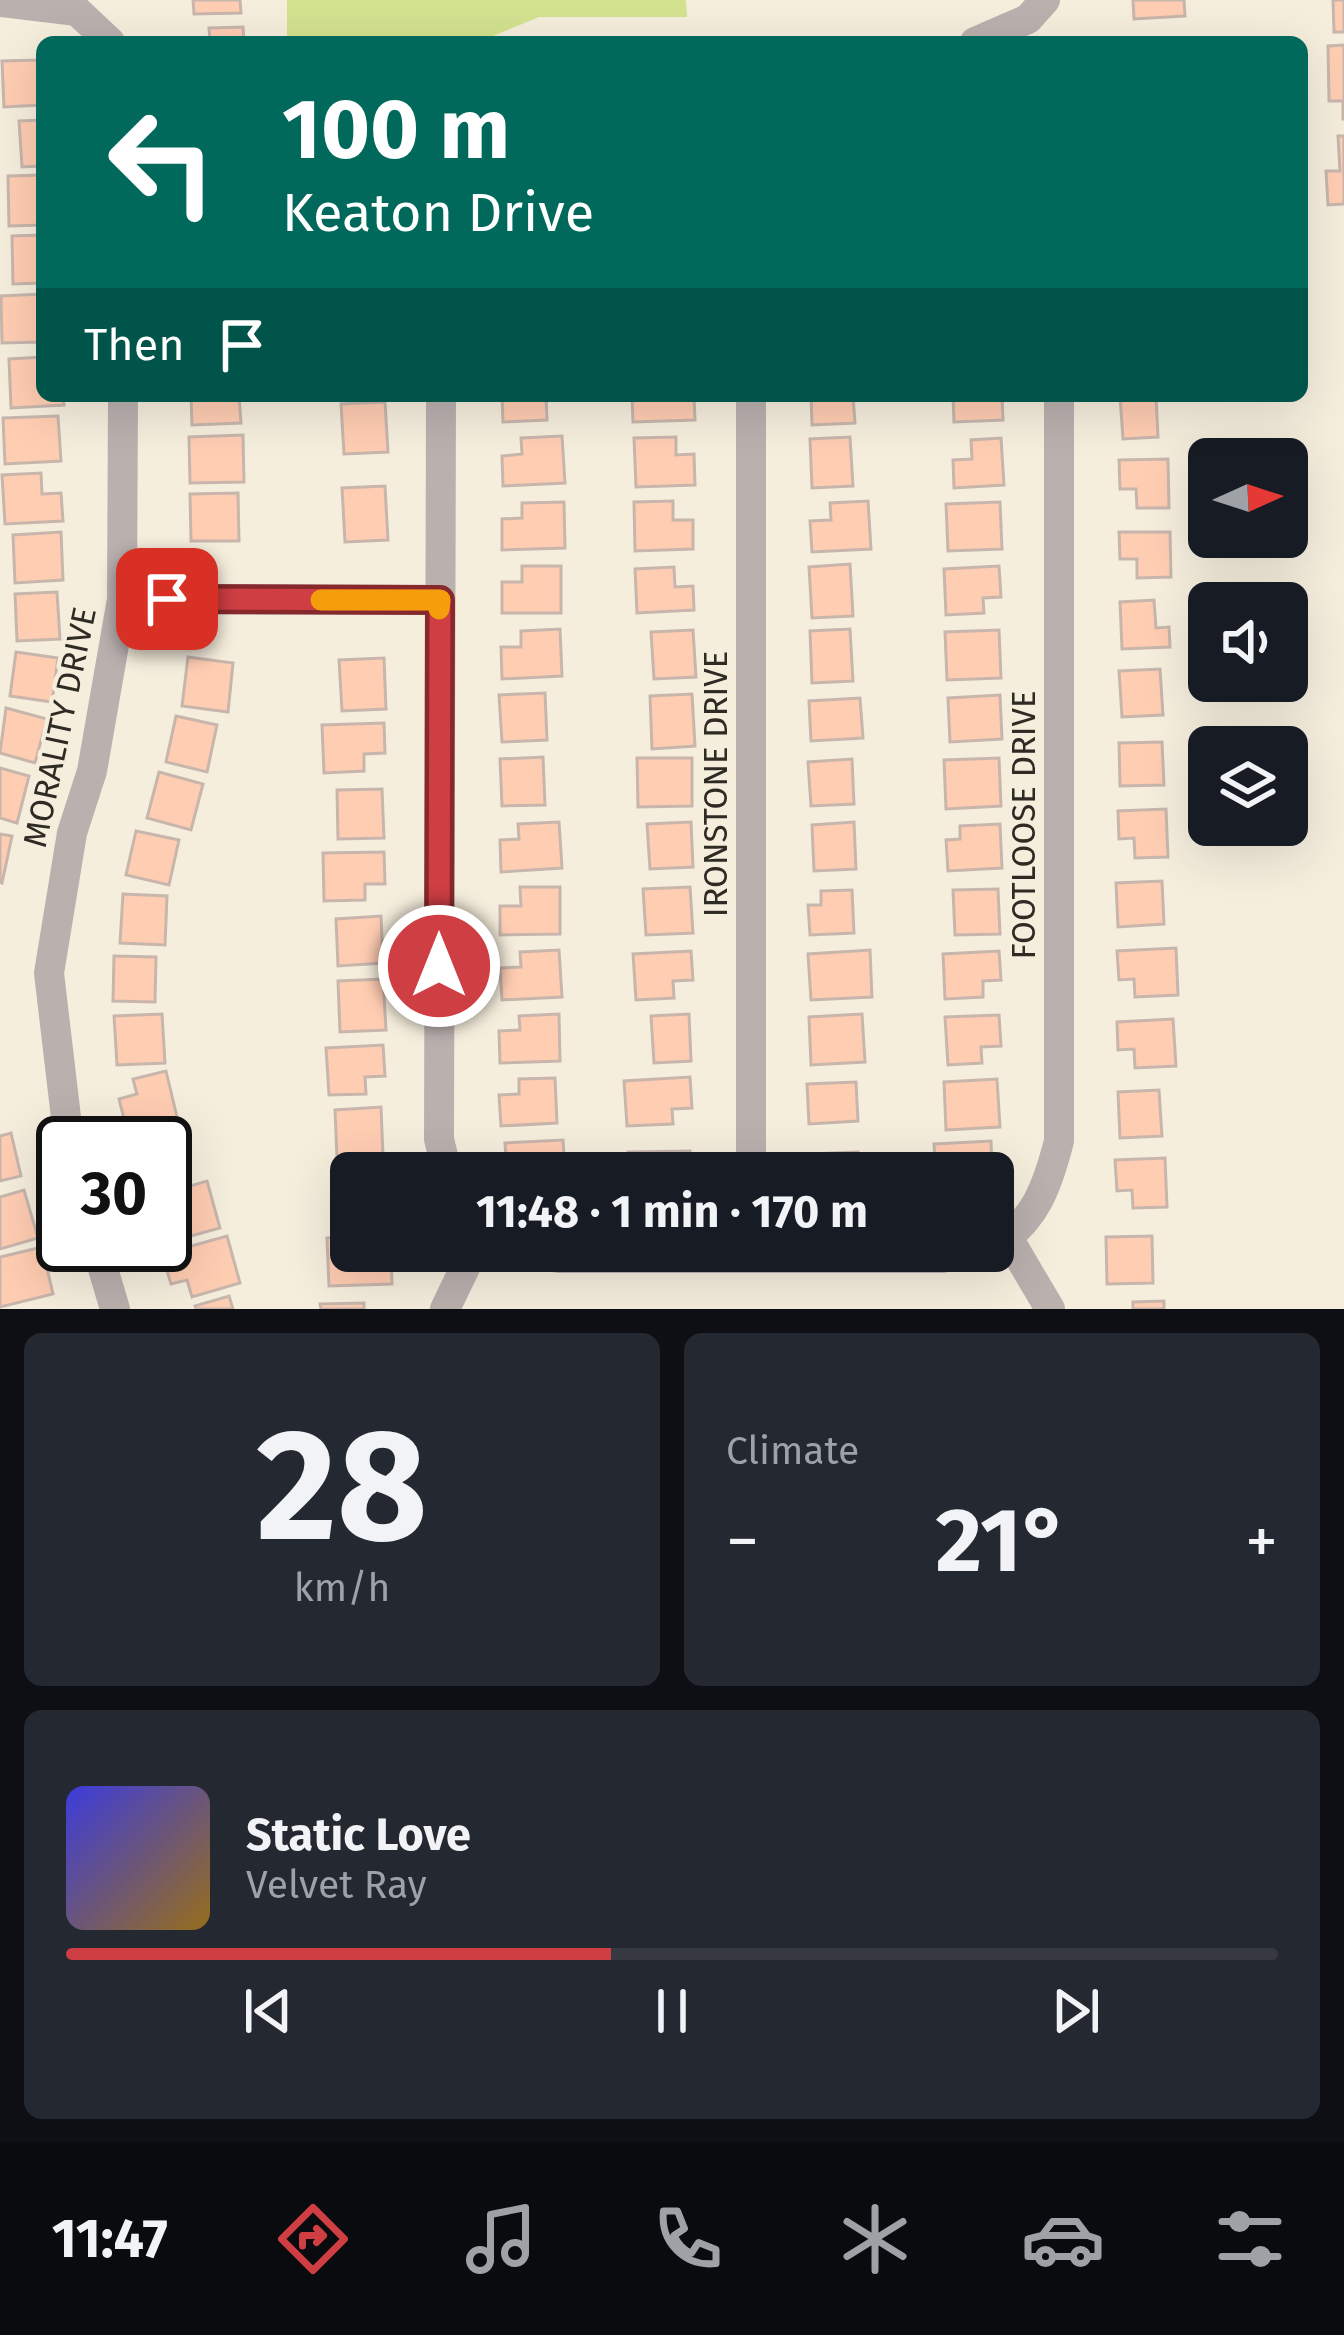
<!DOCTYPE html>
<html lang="en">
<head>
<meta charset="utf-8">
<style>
  :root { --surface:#171b24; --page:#242831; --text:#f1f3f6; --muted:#9ea1a6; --line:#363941; --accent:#ce3e43 }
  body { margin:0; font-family:"Fira Sans",sans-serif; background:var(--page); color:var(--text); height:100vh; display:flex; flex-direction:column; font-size:45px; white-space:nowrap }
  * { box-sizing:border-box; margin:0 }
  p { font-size:39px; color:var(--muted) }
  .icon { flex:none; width:66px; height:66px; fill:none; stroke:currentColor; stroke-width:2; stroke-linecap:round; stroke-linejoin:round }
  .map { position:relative; height:1309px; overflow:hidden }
  .details { display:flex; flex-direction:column; gap:24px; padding:24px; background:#0d0f14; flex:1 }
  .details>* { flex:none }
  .guide { position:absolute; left:36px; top:36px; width:1272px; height:366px; border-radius:18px; box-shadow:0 12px 48px #0002; background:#00695c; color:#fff; overflow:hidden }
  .needle { width:78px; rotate:87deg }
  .tools { position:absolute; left:1188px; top:438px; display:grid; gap:24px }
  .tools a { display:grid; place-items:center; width:120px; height:120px; border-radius:18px; background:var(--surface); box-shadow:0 12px 48px #0002; font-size:60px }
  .speed { position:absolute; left:36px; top:1116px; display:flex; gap:24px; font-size:60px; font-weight:700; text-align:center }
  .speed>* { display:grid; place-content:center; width:156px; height:156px; border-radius:50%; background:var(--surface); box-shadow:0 12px 48px #0002; line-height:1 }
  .speed .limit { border:6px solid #111; border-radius:18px; background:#fff; color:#111 }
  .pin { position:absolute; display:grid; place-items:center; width:102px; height:102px; color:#fff; margin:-51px; border-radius:24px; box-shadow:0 6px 18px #0006 }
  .me { position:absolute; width:132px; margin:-66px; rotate:0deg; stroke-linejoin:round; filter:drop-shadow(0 0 9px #0008) }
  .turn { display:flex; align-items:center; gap:42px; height:252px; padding:0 48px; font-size:54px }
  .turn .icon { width:156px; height:156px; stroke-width:2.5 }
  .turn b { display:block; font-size:84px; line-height:102px }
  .then { display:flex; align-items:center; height:114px; padding:0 48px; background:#0003; gap:24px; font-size:45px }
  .big { font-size:90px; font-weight:700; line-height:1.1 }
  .details .widget { flex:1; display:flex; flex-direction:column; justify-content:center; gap:18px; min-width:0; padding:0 42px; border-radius:18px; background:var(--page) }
  .details .dial { align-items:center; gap:0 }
  .dial b { font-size:156px; line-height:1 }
  .song { display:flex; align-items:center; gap:36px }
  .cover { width:144px; height:144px; border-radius:18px; background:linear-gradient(135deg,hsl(240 70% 55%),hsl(40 70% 35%)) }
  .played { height:12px; border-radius:6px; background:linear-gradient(90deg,var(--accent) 45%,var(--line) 45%) }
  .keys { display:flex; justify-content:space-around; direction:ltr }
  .heat { display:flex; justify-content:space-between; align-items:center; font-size:66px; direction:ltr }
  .details .tiles { flex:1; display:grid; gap:24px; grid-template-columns:1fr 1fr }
  .widget:last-child { grid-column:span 2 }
  .trip { position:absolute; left:330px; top:1152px; width:684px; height:120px; border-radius:18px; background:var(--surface); box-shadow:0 12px 48px #0002; font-weight:700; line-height:120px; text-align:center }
  .tabs { display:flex; height:192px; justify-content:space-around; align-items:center; background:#090b0e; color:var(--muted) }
  .tabs .icon { width:84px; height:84px }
  .tabs .active { color:var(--accent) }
  .tabs b { font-size:54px; color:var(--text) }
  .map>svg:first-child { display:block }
  .green { fill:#d3e28f }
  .building { fill:#ffcdb2; stroke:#c8b6ad; stroke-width:3 }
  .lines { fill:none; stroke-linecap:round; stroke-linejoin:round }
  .minor { stroke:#bab1af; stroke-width:30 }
  .route-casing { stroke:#86282c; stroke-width:30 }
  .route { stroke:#ce3e43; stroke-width:21 }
  .slow { stroke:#f59e0b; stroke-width:21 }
  .labels { text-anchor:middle; stroke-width:9; stroke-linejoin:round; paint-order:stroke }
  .street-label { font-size:33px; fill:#2e2b24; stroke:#f6eedd }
</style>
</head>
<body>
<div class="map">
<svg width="1344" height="1309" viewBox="0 0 1344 1309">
  <rect width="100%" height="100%" fill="#f6eedd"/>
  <!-- green -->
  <path class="green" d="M287,0H686L687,17H539L478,42H287Z"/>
  <!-- building -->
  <path class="building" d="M193,0H240L241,13L194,14Z
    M1133,0H1184L1185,16L1134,19Z
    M1333,0H1344V32H1334Z
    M243,27L244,42H210L209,28Z
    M1344,45V119H1343V101H1329L1328,46Z
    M39,60L42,105L4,107L2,61Z
    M42,120V166L22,167L19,121Z
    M1338,136H1344V204L1328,205L1326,171H1340Z
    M42,175V225L9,226L8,176Z
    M42,235V283L13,284L12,236Z
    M42,294V342L2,343L1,296Z
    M42,357V396H63L64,405L11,408L9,359Z
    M191,396H239L241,423L192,425Z
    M502,396H546L547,420L503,422Z
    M632,396H694L695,420L633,422Z
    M811,396H853L855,423L812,425Z
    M953,396H1002L1003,420L954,422Z
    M1120,396H1156L1158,437L1123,439Z
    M385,402L388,452L344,454L341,404Z
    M58,416L61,461L5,464L3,418Z
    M243,435L244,482L190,483L189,437Z
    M562,436L565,483L503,486L502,456L522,454L521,438Z
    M676,437V455L694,454L695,485L636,487L634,438Z
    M850,437L853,486L812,488L810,439Z
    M1001,438L1004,485L954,488L953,460L972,459L971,440Z
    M1168,459L1169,508H1137L1136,489H1120L1119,460Z
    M41,473L42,494L61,493L63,521L5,524L2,475Z
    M385,486L388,540L345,542L342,488Z
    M238,493L239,541H191L190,494Z
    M673,501V520H693V549L635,551L634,502Z
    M868,501L871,549L812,552L810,521L831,520L830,503Z
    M564,502L565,548L502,550V519L522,518V503Z
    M1000,502L1002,549L948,551L946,504Z
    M61,532L63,580L15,583L13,535Z
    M1119,532H1170L1171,577L1137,578V559H1120Z
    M850,564L853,616L812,618L809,567Z
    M522,566H561V613H502V582H522Z
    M999,566L1001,597L983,598L984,613L946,615L944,569Z
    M674,567L675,587L693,586L694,610L637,613L635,569Z
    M57,592L60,639L17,641L15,594Z
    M1154,600L1156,628L1169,627L1170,647L1122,649L1120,602Z
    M560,629L562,676L502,679L501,647H521V631Z
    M850,629L853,681L812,683L810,631Z
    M693,630L696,677L654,679L651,632Z
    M999,630L1001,678L947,680L945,632Z
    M16,652L58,658L52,702L10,696Z
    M188,657L233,663L228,712L182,706Z
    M384,658L386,709L342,711L339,660Z
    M1160,669L1163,715L1122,717L1119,671Z
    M545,693L547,740L502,742L499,695Z
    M692,694L695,746L652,749L650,696Z
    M1000,695L1002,739L950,742L948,698Z
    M860,698L863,738L811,741L809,701Z
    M6,708L47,719L35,763L0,753Z
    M176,716L217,725L207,772L166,762Z
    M384,723L385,753L364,754V771L324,773L322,725Z
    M1162,742L1164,785L1120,786L1119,743Z
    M543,757L545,805L502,806L500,759Z
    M637,758H692V806L638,807Z
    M999,758L1001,806L946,809L944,760Z
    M852,759L854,804L811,806L808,762Z
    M0,768L29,776L17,823L0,818Z
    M159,772L203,784L191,830L147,818Z
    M382,789L384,838L338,839L337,790Z
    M1166,809L1168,857L1135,858L1134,838L1119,839L1118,811Z
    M559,822L562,868L501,872L500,840L519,839L518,824Z
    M691,822L693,867L650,869L647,824Z
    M854,822L856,869L814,871L812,825Z
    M1000,824L1002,868L948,871L946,840L960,839V826Z
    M136,831L179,840L169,885L126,875Z
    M0,834L12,836L2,883L0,882Z
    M384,852L385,884H365V900L324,901L323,853Z
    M1162,881L1164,924L1118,927L1116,883Z
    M520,887H560V934L500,935V906H521Z
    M690,887L693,933L646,935L643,889Z
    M998,889L1000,934L955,935L953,890Z
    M852,890L854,933L810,935L808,905H821V891Z
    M123,894L167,896L165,945L120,943Z
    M381,916L383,963L338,966L336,919Z
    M1176,948L1178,995L1135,997L1134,979L1119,980L1117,951Z
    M559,950L562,997L502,1000L500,968L521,967L520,952Z
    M870,950L872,997L811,1000L808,954Z
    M691,951L693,980L673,981L674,998L636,1000L633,954Z
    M999,951L1001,980L983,981V997L945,999L943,954Z
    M114,956L156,957L155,1002L113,1001Z
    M383,979L386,1030L340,1032L338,981Z
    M162,1014L165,1063L117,1065L114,1016Z
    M559,1014L560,1061L500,1063L499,1031L520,1030L519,1016Z
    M689,1014L691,1061L654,1063L651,1016Z
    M862,1014L865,1062L811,1065L809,1017Z
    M999,1015L1001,1046L981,1047L982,1063L948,1065L945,1017Z
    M1173,1019L1176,1066L1135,1068L1134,1049L1118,1050L1117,1022Z
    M383,1045L385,1076L365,1077L366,1094L329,1095L326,1048Z
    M166,1071L177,1117L127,1130L119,1099L137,1094L133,1079Z
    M690,1077L692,1108L672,1109L673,1124L627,1126L624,1081Z
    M555,1078L557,1123L501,1126L499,1095L519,1094V1079Z
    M997,1079L1000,1127L946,1130L944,1082Z
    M856,1082L858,1121L809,1124L807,1084Z
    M1159,1090L1162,1136L1120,1138L1118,1092Z
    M381,1107L383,1156L337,1158L335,1110Z
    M178,1132L184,1179L165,1182V1143H135L134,1138Z
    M11,1133L21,1176L0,1181V1136Z
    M563,1140L565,1173H507L505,1143Z
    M991,1141L992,1170L936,1173L934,1144Z
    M690,1151V1173H628V1152Z
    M858,1152L859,1173H809V1154Z
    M1165,1158L1167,1207L1133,1208L1132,1190L1117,1191L1115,1160Z
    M351,1174V1224H338L336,1175Z
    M207,1181L220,1228L165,1243V1212L170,1211L166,1193Z
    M24,1190L38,1238L0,1249V1197Z
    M227,1236L240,1283L192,1297L187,1280L171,1284L162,1254Z
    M1152,1236L1153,1283L1107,1284L1106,1237Z
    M351,1237V1251L391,1255L392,1284L329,1286L327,1238Z
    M42,1247L53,1294L0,1307V1257Z
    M229,1296L233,1309H196L195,1306Z
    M1164,1301V1309H1133V1302Z
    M364,1303V1309H321L320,1304Z"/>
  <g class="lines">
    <!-- minor -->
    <path class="minor" d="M0,2L77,11L110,42
      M975,42L1028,19L1045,0
      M441,396L439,1139L447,1173
      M122,599L439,600
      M69,1143L49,973L72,833L92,771L122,599L123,396
      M751,1173V396
      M1008,1238L1050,1309
      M96,1245L115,1309
      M993,1246C1035,1224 1048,1184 1059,1141V396
      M512,1251L559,1258H942L980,1251
      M445,1309L473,1251"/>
  </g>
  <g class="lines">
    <!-- route casing -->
    <g class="route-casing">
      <path id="route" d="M167,599L440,600L439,966"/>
    </g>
    <!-- route -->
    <use href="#route" class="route"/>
    <!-- slow -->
    <path class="slow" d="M321,600H440L439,609"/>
  </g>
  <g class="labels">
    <!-- street labels -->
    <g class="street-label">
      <text transform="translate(59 727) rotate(-78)" y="12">MORALITY DRIVE</text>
      <text transform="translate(715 784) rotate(-90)" y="12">IRONSTONE DRIVE</text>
      <text transform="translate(1023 825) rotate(-90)" y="12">FOOTLOOSE DRIVE</text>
    </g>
  </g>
</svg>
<div class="tools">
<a><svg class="needle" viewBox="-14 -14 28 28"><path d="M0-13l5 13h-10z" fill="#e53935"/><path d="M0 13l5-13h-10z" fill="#9ea1a6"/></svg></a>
<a><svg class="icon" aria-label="sound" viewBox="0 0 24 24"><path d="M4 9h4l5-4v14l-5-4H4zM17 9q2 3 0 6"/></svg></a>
<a><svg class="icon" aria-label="layers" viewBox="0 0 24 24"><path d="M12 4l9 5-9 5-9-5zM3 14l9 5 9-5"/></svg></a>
</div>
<div class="speed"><div class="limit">30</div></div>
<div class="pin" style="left:167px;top:599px;background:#d93025"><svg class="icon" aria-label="arrive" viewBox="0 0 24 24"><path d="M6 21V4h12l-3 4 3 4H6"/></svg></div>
<svg class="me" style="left:439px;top:966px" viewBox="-20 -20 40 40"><circle r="17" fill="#ce3e43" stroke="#fff" stroke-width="3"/><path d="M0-11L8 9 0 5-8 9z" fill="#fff"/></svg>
<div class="trip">11:48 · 1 min · 170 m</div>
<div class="guide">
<div class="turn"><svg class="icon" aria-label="left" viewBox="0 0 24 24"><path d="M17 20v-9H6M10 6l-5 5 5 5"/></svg><div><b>100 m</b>Keaton Drive</div></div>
<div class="then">Then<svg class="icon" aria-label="arrive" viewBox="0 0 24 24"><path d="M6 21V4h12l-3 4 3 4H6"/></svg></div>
</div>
</div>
<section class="details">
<div class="tiles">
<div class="widget dial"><b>28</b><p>km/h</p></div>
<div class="widget"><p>Climate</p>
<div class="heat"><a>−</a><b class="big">21°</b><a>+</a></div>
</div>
<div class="widget">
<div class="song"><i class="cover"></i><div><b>Static Love</b><p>Velvet Ray</p></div></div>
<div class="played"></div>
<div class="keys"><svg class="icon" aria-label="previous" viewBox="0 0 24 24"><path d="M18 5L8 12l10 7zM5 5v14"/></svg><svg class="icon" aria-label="pause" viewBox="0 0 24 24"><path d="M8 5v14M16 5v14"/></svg><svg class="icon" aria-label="next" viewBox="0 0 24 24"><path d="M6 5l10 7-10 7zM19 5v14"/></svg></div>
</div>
</div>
</section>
<nav class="tabs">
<b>11:47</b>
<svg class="icon active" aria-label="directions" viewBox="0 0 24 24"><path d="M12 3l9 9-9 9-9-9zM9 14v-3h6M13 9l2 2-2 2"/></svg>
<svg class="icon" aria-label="music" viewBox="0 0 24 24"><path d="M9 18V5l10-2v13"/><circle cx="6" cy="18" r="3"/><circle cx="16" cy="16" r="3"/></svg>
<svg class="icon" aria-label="phone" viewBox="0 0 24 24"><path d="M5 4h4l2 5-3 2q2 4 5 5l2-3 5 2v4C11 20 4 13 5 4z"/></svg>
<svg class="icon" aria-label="climate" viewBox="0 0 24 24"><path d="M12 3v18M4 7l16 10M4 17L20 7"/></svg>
<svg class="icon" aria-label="car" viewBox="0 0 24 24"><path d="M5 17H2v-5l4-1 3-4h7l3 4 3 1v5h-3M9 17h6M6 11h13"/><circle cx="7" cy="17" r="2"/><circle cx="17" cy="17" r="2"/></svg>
<svg class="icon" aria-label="filters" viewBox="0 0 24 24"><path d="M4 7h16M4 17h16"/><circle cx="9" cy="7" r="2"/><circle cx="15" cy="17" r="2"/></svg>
</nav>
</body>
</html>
